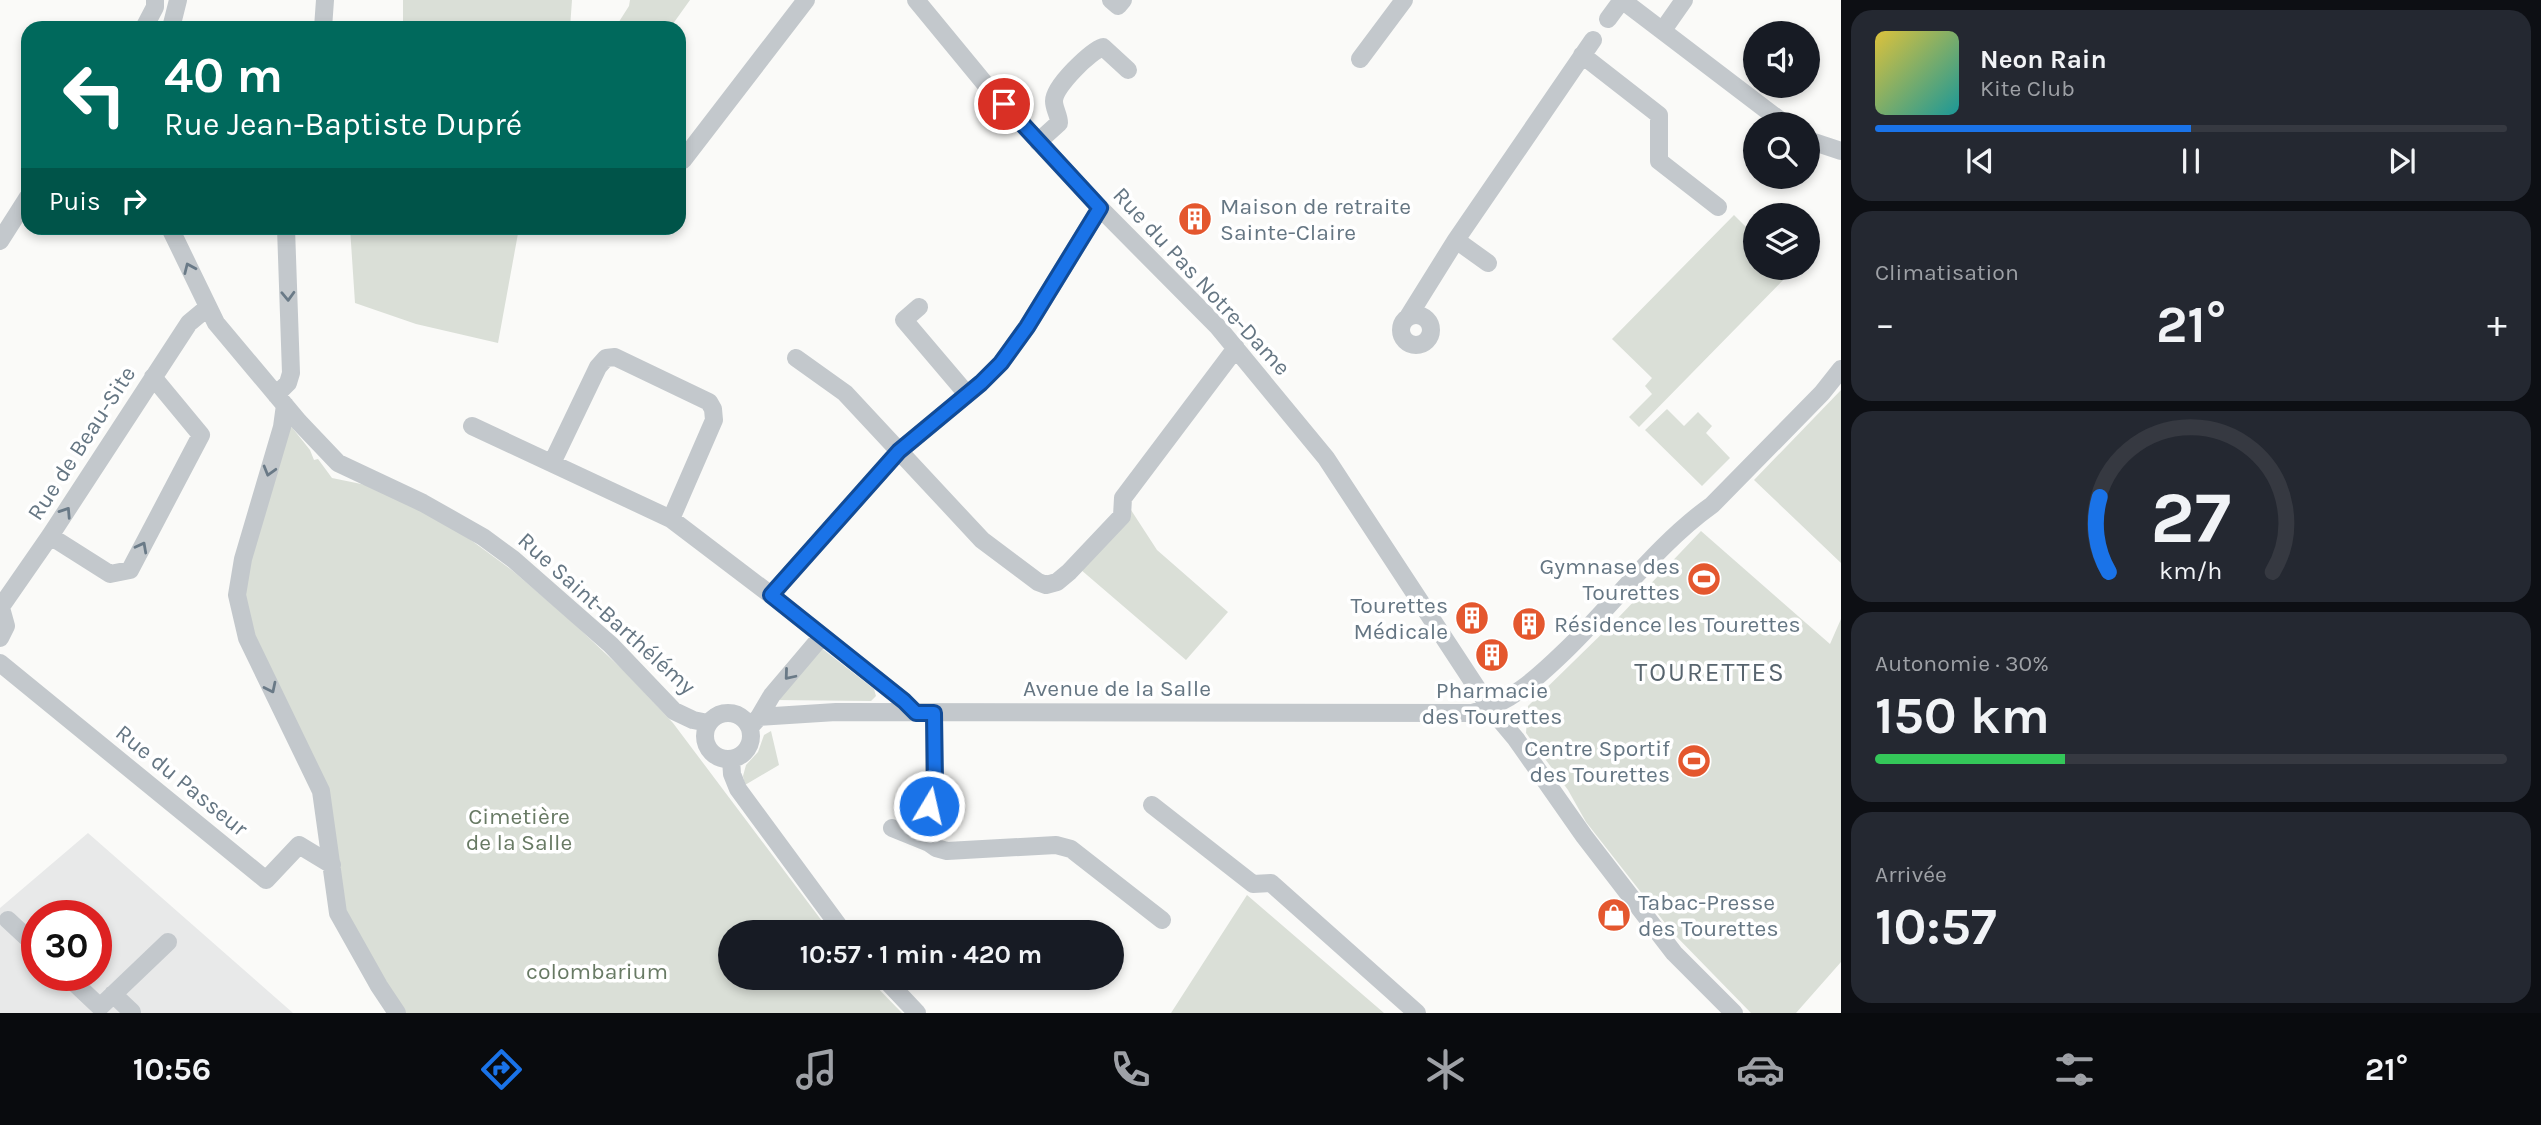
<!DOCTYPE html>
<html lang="fr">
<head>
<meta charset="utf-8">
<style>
  :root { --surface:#171b24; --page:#242831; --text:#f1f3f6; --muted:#9ea1a6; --line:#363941; --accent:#1a73e8 }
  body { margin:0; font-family:Karla,sans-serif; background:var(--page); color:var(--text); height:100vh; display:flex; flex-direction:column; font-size:26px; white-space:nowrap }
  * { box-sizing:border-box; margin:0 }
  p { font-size:23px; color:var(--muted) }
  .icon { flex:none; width:38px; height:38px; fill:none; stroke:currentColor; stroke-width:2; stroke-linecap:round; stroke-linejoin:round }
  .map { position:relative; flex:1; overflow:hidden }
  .panel { display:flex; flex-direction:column; gap:10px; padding:10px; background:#0d0f14; width:700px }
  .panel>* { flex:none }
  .top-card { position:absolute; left:21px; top:21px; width:665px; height:214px; border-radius:21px; box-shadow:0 4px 10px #0003; background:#00695c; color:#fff; overflow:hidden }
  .buttons { position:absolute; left:1743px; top:21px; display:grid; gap:14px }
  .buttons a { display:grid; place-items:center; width:77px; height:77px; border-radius:50%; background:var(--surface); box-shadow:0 4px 10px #0003; font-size:35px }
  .speed { position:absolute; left:21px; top:900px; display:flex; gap:14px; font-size:35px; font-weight:700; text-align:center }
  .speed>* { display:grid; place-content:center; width:91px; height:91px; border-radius:50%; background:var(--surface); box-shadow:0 4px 10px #0003; line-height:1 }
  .speed .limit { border:10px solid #d22; background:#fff; color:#111 }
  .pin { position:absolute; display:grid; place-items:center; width:60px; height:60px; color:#fff; margin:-30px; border:4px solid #fff; border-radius:50%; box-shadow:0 2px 7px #0007 }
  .me { position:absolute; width:77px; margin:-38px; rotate:9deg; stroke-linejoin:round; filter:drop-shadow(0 0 5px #0008) }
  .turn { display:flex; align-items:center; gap:24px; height:147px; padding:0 28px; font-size:32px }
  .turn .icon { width:91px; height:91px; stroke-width:2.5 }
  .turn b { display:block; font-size:49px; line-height:60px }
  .then { display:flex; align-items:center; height:66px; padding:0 28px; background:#0003; gap:14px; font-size:26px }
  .big { font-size:52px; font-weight:700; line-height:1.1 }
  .panel .widget { flex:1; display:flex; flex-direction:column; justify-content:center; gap:10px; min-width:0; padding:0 24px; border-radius:21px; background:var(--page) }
  .panel .dial { align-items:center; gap:0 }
  .dial svg { height:182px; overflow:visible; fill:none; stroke:var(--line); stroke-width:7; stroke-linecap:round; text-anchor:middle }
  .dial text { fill:var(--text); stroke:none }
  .song { display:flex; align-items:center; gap:21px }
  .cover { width:84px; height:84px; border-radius:10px; background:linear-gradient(135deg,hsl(50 70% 55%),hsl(180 70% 35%)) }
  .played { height:7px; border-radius:4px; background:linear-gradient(90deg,var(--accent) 50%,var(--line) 50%) }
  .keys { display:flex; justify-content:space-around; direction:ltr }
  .heat { display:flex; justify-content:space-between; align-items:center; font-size:38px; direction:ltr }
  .charge { height:10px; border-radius:5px; background:linear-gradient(90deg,#34c759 30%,var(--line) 0) }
  .trip { position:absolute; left:718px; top:920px; width:406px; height:70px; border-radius:35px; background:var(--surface); box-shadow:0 4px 10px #0003; font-weight:700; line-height:70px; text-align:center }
  .dock { display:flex; height:112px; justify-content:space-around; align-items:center; background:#090b0e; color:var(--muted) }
  .dock .icon { width:49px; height:49px }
  .dock .selected { color:var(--accent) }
  .dock b { font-size:32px; color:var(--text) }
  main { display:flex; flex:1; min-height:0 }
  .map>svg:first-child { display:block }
  .built { fill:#e8e9e9; fill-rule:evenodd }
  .green { fill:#dadfd7 }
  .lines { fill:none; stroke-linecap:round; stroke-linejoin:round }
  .minor { stroke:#c3c8cc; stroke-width:18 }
  .oneway { stroke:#6a7a87 }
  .route-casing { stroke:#114b97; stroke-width:18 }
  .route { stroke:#1a73e8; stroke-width:12 }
  .labels { text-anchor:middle; stroke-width:7; stroke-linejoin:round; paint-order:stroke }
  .poi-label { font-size:23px; fill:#657683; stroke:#fff; text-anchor:start }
  .street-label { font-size:23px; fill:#657683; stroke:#fff }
  .park-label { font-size:23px; fill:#687a64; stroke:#fff }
  .quarter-label { font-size:26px; letter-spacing:2px; fill:#57646e; stroke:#fff }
</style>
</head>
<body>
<main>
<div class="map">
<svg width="1841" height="1013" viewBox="0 0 1841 1013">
  <rect width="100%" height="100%" fill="#fafaf8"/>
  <!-- built -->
  <path class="built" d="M88,833L293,1013H0V908ZM37,915H96V975H37Z"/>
  <!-- green -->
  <path class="green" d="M403,0H572L570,28H403Z
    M630,0H690L670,28H615L629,6Z
    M1734,215L1755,236V268H1787L1791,272L1639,427L1629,417L1652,394L1645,386L1652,378L1612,339Z
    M350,228H519L498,343L416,324L355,303Z
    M1841,390V563L1754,480Z
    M1667,409L1684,426L1698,412L1712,426L1706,433L1730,458L1702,486L1645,430Z
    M290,425L310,450L314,460L318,459L332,478L366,485L449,524L513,571L569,619L624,671L673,723L831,933H730V978H868L902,1013H405L344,912L336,846L257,650L244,599L249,555Z
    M1131,510L1157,550L1228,612L1186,660L1080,569Z
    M1701,531L1830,644L1841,619V962L1796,1013H1751L1672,932L1586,822L1568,790L1526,733L1528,706L1617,619Z
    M820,647L874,689L876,696L871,701L774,700Z
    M771,731L779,765L745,785L743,776L746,765L758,752L764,735Z
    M1247,895L1384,1013H1171Z"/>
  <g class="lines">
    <!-- minor -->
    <path class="minor" d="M916,0L986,85L1100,208L1218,327L1326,458L1490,708L1516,739L1584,836L1674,953L1734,1013
      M1111,0L1118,6L1123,0
      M1622,0L1785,124
      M1608,19L1622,0
      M144,28L155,7V0
      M171,28L178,0
      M323,28L325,0
      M1663,30L1684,0
      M1582,55L1659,115V161L1718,207
      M1360,59L1404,0
      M1808,140L1841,151
      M1038,142L1059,123C1059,115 1054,109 1054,101C1054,86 1091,51 1103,47L1128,70
      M683,160L806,0
      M170,228L216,323L299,422L338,463L423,503L483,537L513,559L611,645L674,711L693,720L708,723
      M1456,240L1488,263
      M0,241L28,197
      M919,307L904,320L966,393
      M1401 330a15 15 0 1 1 30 0a15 15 0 1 1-30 0Z
      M1408,317L1456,240L1593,40
      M796,358L845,393L982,540L1038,582L1046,585L1057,582L1069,572L1122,516L1123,498L1236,348
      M276,395L288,383L291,373L286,228
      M285,405L282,427L243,559L237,595L247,638L321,791L338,913L379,986L397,1013
      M472,426L671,519L771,595L904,701L916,713
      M552,463L598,367L606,358L615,357L709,402L713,409L714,420L671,519
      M50,536L110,574L130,570L201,435L153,377
      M771,595L899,451L981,383L1001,363L1027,327L1100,208
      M0,608L50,536L189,323L207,308
      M0,638L6,626L1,608
      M0,663L266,880L299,845L332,865
      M705 736a23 23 0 1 1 46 0a23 23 0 1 1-46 0Z
      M934,713V791L923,828L929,843L936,848L947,851L1056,845L1071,849L1162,920
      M759,717L772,695L822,636
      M750,727L759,717L836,712L1472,713C1509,704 1537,678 1564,652C1614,604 1656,545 1712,505L1822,393L1841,369
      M731,759L732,774L738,789L844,933
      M1152,805L1253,884L1271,883L1417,1013
      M892,828L929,843
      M8,920L37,947
      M66,975L100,1007L168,942
      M884,978L917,1013
      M113,994L132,1012"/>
  </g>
  <!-- one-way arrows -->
  <defs><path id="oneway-chevron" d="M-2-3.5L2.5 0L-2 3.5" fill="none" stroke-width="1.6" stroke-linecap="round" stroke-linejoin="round" transform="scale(1.75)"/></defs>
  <g class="oneway">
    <use href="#oneway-chevron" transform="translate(189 268) rotate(-114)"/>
    <use href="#oneway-chevron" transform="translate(288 296) rotate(88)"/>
    <use href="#oneway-chevron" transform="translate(269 471) rotate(106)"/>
    <use href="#oneway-chevron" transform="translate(66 512) rotate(-57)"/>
    <use href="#oneway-chevron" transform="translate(142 547) rotate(-62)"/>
    <use href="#oneway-chevron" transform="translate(789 675) rotate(130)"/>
    <use href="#oneway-chevron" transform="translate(271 688) rotate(64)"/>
  </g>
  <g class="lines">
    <!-- route casing -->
    <g class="route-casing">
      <path id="route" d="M929,806L935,782L934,713H916L904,701L771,595L899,451L981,383L1001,363L1027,327L1100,208L1004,104"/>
    </g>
    <!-- route -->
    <use href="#route" class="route"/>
  </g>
  <!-- icons -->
  <defs>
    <g id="building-disc" transform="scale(1.75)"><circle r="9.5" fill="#e4572e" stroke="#fff"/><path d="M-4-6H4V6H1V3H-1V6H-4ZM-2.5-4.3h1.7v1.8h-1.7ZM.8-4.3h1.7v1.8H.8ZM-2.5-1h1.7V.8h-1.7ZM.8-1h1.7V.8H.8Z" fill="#fff"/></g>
    <g id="stadium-disc" transform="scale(1.75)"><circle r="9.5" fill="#e4572e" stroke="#fff"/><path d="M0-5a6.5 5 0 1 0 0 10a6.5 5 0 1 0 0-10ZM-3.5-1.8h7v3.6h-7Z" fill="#fff"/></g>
    <g id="shop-disc" transform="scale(1.75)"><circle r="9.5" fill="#e4572e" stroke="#fff"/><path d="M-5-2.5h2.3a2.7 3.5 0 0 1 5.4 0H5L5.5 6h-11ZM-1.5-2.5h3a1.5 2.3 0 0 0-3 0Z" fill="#fff"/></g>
  </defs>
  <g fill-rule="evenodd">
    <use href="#building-disc" x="1195" y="219"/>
    <use href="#stadium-disc" x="1704" y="579"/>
    <use href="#building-disc" x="1472" y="618"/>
    <use href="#building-disc" x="1529" y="624"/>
    <use href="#building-disc" x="1492" y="655"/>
    <use href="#stadium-disc" x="1694" y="761"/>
    <use href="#shop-disc" x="1614" y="915"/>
  </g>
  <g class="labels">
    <!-- poi labels -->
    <g class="poi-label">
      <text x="1220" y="214">Maison de retraite<tspan x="1220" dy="26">Sainte-Claire</tspan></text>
      <text x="1680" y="574" text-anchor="end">Gymnase des<tspan x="1680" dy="26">Tourettes</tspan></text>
      <text x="1448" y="613" text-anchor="end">Tourettes<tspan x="1448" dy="26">Médicale</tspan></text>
      <text x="1554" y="632">Résidence les Tourettes</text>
      <text x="1492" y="698" text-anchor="middle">Pharmacie<tspan x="1492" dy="26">des Tourettes</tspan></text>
      <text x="1670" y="756" text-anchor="end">Centre Sportif<tspan x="1670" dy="26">des Tourettes</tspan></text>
      <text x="1638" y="910">Tabac-Presse<tspan x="1638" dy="26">des Tourettes</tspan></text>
    </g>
    <!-- street labels -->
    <g class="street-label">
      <text transform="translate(1202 281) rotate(47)" y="8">Rue du Pas Notre-Dame</text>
      <text transform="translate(81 443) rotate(-57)" y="8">Rue de Beau-Site</text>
      <text transform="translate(607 613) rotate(42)" y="8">Rue Saint-Barthélémy</text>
      <text x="1117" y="696">Avenue de la Salle</text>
      <text transform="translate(182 780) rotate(39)" y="8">Rue du Passeur</text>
    </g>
    <!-- park labels -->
    <g class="park-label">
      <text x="519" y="824">Cimetière<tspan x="519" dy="26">de la Salle</tspan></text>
      <text x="597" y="979">colombarium</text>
    </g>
    <!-- quarter labels -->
    <g class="quarter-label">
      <text x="1710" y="681">TOURETTES</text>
    </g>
  </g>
</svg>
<div class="buttons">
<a><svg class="icon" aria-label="sound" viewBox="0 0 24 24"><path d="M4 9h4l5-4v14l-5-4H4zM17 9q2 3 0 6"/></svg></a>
<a><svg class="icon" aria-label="search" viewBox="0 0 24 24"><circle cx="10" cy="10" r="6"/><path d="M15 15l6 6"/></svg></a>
<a><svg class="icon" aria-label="layers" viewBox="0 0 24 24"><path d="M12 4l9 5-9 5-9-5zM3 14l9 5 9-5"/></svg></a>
</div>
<div class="speed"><div class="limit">30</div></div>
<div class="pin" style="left:1004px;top:104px;background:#d93025"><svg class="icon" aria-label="arrive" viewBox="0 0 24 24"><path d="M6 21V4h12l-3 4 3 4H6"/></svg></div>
<svg class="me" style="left:929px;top:806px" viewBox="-20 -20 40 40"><circle r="17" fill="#1a73e8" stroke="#fff" stroke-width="3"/><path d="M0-11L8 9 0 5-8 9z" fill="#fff"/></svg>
<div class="trip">10:57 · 1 min · 420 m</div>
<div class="top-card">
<div class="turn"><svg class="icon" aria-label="left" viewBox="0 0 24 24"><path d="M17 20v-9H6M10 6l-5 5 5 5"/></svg><div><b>40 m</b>Rue Jean-Baptiste Dupré</div></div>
<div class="then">Puis<svg class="icon" aria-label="right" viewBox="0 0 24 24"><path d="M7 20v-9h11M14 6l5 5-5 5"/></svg></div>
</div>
</div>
<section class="panel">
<div class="widget">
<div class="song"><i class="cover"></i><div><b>Neon Rain</b><p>Kite Club</p></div></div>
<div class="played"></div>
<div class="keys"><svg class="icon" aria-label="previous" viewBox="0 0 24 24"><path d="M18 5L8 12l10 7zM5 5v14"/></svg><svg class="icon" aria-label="pause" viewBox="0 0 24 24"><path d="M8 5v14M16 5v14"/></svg><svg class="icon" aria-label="next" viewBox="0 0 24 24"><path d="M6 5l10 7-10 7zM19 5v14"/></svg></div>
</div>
<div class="widget"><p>Climatisation</p>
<div class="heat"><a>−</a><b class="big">21°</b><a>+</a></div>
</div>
<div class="widget dial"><svg viewBox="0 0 100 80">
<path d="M14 69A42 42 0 1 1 86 69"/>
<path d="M14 69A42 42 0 0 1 10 36" stroke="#1a73e8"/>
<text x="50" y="56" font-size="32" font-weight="700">27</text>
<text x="50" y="72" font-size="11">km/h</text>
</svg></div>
<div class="widget"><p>Autonomie · 30%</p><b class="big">150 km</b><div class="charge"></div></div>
<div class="widget"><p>Arrivée</p><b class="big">10:57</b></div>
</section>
</main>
<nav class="dock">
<b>10:56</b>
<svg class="icon selected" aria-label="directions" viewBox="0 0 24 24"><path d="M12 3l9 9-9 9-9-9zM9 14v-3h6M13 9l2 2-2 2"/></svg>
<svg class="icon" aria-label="music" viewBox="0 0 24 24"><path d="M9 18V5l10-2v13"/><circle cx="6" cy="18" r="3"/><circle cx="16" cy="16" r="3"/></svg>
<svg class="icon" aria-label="phone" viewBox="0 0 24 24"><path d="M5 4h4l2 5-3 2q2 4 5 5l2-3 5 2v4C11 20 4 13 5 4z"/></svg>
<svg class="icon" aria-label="climate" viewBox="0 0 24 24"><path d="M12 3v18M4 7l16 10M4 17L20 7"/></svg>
<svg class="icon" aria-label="car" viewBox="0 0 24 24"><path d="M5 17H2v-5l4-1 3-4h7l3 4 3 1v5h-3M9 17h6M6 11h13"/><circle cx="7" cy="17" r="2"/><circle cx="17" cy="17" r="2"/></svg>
<svg class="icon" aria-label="filters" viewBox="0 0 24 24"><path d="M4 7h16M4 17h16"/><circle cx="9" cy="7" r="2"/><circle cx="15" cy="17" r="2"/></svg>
<b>21°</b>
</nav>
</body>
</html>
